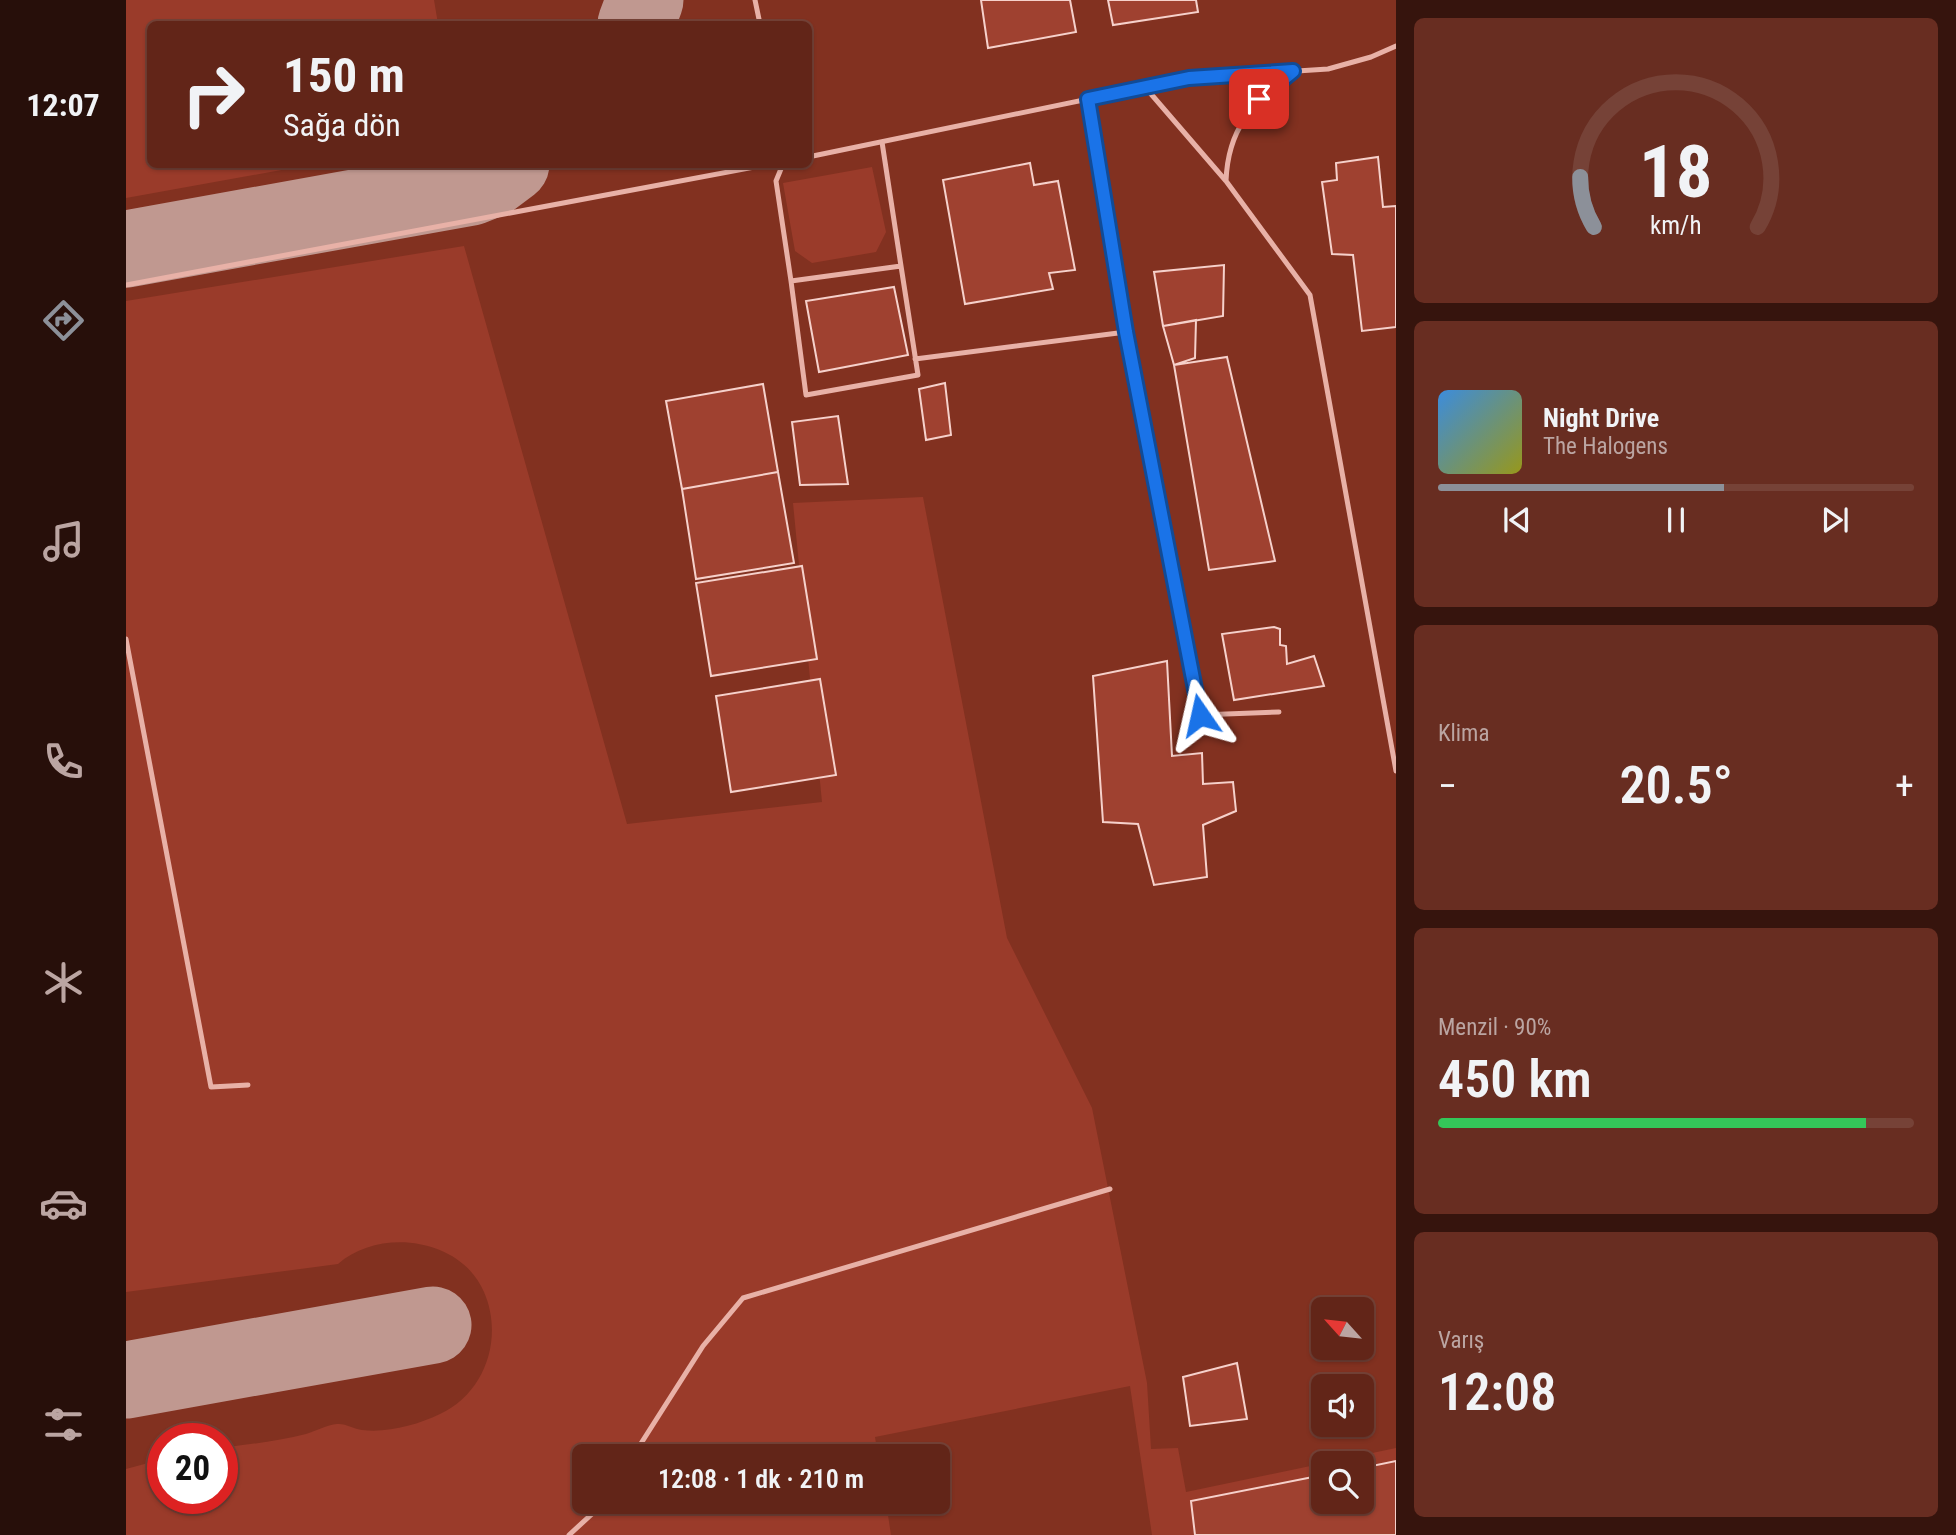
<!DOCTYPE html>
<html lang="tr">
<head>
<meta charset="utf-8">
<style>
  :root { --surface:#622518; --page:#682d21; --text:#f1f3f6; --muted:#bba5a2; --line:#764237; --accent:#8c9099 }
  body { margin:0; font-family:"Roboto Condensed",sans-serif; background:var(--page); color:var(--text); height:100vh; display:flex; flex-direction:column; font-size:26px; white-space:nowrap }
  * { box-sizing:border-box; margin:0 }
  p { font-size:23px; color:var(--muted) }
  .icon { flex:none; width:38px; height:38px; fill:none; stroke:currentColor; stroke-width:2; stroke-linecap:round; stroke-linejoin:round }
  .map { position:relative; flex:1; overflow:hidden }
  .panel { display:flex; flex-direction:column; gap:18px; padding:18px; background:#36140d; width:560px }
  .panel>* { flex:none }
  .hud { position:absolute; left:21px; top:21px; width:665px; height:147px; border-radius:10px; box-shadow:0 2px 5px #0004,0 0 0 2px var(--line); background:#622518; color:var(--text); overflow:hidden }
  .needle { width:46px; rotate:297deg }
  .tools { position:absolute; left:1185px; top:1297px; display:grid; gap:14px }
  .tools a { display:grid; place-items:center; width:63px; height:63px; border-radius:10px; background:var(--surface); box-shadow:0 2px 5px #0004,0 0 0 2px var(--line); font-size:35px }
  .speed { position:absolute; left:21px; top:1423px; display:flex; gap:14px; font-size:35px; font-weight:700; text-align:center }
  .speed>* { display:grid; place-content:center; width:91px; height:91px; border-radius:50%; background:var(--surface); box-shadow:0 2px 5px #0004,0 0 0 2px var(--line); line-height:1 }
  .speed .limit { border:10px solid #d22; background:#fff; color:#111 }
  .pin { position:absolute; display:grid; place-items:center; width:60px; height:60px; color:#fff; margin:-30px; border-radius:14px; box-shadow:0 4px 10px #0006 }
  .me { position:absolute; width:77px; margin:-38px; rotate:349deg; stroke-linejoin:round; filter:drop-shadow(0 0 5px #0008) }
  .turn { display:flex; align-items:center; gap:24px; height:147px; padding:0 21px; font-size:32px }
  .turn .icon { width:91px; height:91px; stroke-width:2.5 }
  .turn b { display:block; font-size:49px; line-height:60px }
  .big { font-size:52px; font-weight:600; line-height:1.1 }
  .panel .tile { flex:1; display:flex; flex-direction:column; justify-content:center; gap:10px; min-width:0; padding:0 24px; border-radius:10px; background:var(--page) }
  .panel .dial { align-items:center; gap:0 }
  .dial svg { height:182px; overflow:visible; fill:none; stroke:var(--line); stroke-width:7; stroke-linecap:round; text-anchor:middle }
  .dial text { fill:var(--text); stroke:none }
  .song { display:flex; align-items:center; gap:21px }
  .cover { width:84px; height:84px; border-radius:10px; background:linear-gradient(135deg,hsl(210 70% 55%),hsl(60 70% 35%)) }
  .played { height:7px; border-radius:4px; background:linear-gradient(90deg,var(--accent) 60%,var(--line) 60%) }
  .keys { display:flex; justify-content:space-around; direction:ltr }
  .heat { display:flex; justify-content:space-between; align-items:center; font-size:38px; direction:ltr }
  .charge { height:10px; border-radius:5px; background:linear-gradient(90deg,#34c759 90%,var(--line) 0) }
  .trip { position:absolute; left:446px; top:1444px; width:378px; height:70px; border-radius:10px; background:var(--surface); box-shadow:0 2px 5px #0004,0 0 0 2px var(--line); font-weight:600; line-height:70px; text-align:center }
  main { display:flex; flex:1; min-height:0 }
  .tab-bar { display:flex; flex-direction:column; width:126px; justify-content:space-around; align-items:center; background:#270f0a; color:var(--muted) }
  .tab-bar .icon { width:49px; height:49px }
  .tab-bar .on { color:var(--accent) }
  .tab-bar b { font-size:32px; color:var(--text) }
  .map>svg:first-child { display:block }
  .green { fill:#9a3b2a }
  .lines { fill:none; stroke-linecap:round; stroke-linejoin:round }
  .taxiway { stroke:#c09890; stroke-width:77 }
  .building { fill:#9f4130; stroke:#f6d1cb; stroke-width:2 }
  .lane { stroke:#e8b1a7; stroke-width:5 }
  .route-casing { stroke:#114b97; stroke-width:18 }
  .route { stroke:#1a73e8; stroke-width:12 }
</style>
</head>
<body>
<main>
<nav class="tab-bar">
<b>12:07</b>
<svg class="icon on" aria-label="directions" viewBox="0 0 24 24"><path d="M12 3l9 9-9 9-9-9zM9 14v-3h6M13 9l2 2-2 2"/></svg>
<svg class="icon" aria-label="music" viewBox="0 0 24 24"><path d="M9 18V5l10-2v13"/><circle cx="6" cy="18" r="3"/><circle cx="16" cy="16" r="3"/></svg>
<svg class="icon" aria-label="phone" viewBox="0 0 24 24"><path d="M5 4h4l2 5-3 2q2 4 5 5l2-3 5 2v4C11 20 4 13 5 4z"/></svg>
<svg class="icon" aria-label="climate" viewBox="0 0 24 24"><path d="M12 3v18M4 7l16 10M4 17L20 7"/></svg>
<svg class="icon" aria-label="car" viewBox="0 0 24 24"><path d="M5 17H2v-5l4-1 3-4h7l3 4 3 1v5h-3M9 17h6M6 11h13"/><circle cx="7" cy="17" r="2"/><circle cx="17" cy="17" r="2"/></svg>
<svg class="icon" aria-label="filters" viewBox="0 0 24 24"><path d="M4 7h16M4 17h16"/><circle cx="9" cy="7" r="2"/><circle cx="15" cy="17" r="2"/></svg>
</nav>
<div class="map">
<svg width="1270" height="1535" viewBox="0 0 1270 1535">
  <rect width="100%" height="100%" fill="#823120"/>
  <!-- green -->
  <path class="green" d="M0,0H308L312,24H24V164L183,165L0,198Z
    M746,167L760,232L750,252L686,263L669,251L657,183Z
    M338,246L501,824L696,802L667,503L797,497L881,938L966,1108L1021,1383L1025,1449L1052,1448L1060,1492L1270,1448V1461L1236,1468V1463H1197V1475L1065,1502L1069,1535H1026L1004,1386L749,1437L752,1456H458V1502H760L765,1535H0V1469L37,1459V1498H96V1448C124,1444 153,1441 180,1434C190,1431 201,1425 211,1424C219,1423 228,1429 236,1430C262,1433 291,1425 314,1414C359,1393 378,1338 358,1292C335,1238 254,1227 212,1264L0,1292V301Z"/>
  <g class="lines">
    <!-- taxiway -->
    <path class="taxiway" d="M510,24L519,0
      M0,249L345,187L365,179L385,164
      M0,1380L307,1325"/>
  </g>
  <!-- building -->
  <path class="building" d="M855,0H944L950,32L862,48Z
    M982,0H1070L1072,12L987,25Z
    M1252,157L1257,207L1270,206V327L1236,331L1227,255L1206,254L1196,182L1211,180L1210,163Z
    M904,163L908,185L932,181L949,270L923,273L927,289L839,304L817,180Z
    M1098,265L1097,316L1037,326L1028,272Z
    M768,287L782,355L693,372L680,301Z
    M1070,320L1069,358L1048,365L1037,326Z
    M1101,357L1149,561L1083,570L1048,365Z
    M819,383L825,435L800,440L793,389Z
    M637,384L652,472L556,489L540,401Z
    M712,416L722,484L674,485L666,422Z
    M652,472L668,563L570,579L556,489Z
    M676,566L691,659L585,676L570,583Z
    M1148,627L1154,629V645L1160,646L1161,664L1188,656L1198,686L1108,700L1096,634Z
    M1041,661L1046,756L1076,753L1077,784L1107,782L1110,811L1077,825L1081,877L1028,885L1012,824L977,822L967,676Z
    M694,679L710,775L605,792L590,696Z
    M1111,1363L1121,1419L1064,1426L1057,1377Z
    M1270,1461V1535H1069L1065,1501L1197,1475V1502H1236V1468Z"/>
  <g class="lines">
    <!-- lane -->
    <path class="lane" d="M629,0L634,24
      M1019,87L1100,181L1184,295L1270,771
      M963,99L1000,332L1074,715L1153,712
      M682,157L1064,78L1202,69L1245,57L1270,46
      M657,164L650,181L665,281L775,266L756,142
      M1100,181C1102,127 1126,106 1165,72
      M665,281L680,395L792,375L775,266
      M0,285L645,164
      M789,359L1000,332
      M0,639L85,1087L122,1085
      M507,1456L577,1346L617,1298L984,1189
      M443,1535L479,1502"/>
  </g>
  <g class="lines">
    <!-- route casing -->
    <g class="route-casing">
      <path id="route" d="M1074,715L1000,332L962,99L1063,78L1167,71L1133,99"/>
    </g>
    <!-- route -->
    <use href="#route" class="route"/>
  </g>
</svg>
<div class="tools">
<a><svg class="needle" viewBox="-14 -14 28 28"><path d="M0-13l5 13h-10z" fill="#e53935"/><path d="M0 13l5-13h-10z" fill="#bba5a2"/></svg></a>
<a><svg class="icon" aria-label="sound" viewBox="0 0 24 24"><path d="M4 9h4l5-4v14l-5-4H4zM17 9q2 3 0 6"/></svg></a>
<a><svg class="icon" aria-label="search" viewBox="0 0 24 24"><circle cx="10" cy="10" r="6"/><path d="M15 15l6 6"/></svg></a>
</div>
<div class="speed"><div class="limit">20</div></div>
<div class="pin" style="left:1133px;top:99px;background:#d93025"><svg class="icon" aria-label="arrive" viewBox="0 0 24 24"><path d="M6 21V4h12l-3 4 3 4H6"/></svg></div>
<svg class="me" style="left:1074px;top:715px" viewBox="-20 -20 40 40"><path d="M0-17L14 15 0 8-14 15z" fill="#1a73e8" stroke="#fff" stroke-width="4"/></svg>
<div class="trip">12:08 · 1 dk · 210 m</div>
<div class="hud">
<div class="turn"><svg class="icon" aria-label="right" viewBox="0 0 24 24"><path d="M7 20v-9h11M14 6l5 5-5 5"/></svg><div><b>150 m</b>Sağa dön</div></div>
</div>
</div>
<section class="panel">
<div class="tile dial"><svg viewBox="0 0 100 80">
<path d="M14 69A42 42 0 1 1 86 69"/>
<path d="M14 69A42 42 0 0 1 8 47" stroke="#8c9099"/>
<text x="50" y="56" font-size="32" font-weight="700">18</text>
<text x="50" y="72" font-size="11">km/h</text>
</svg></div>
<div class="tile">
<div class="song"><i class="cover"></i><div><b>Night Drive</b><p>The Halogens</p></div></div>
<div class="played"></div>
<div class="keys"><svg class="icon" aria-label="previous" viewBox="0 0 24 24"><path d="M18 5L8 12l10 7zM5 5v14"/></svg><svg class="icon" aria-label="pause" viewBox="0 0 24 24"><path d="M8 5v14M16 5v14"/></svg><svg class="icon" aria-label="next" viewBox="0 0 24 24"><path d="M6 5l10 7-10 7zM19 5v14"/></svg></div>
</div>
<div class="tile"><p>Klima</p>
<div class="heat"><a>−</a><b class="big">20.5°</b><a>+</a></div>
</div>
<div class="tile"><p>Menzil · 90%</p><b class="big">450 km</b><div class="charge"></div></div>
<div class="tile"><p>Varış</p><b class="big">12:08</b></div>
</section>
</main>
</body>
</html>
